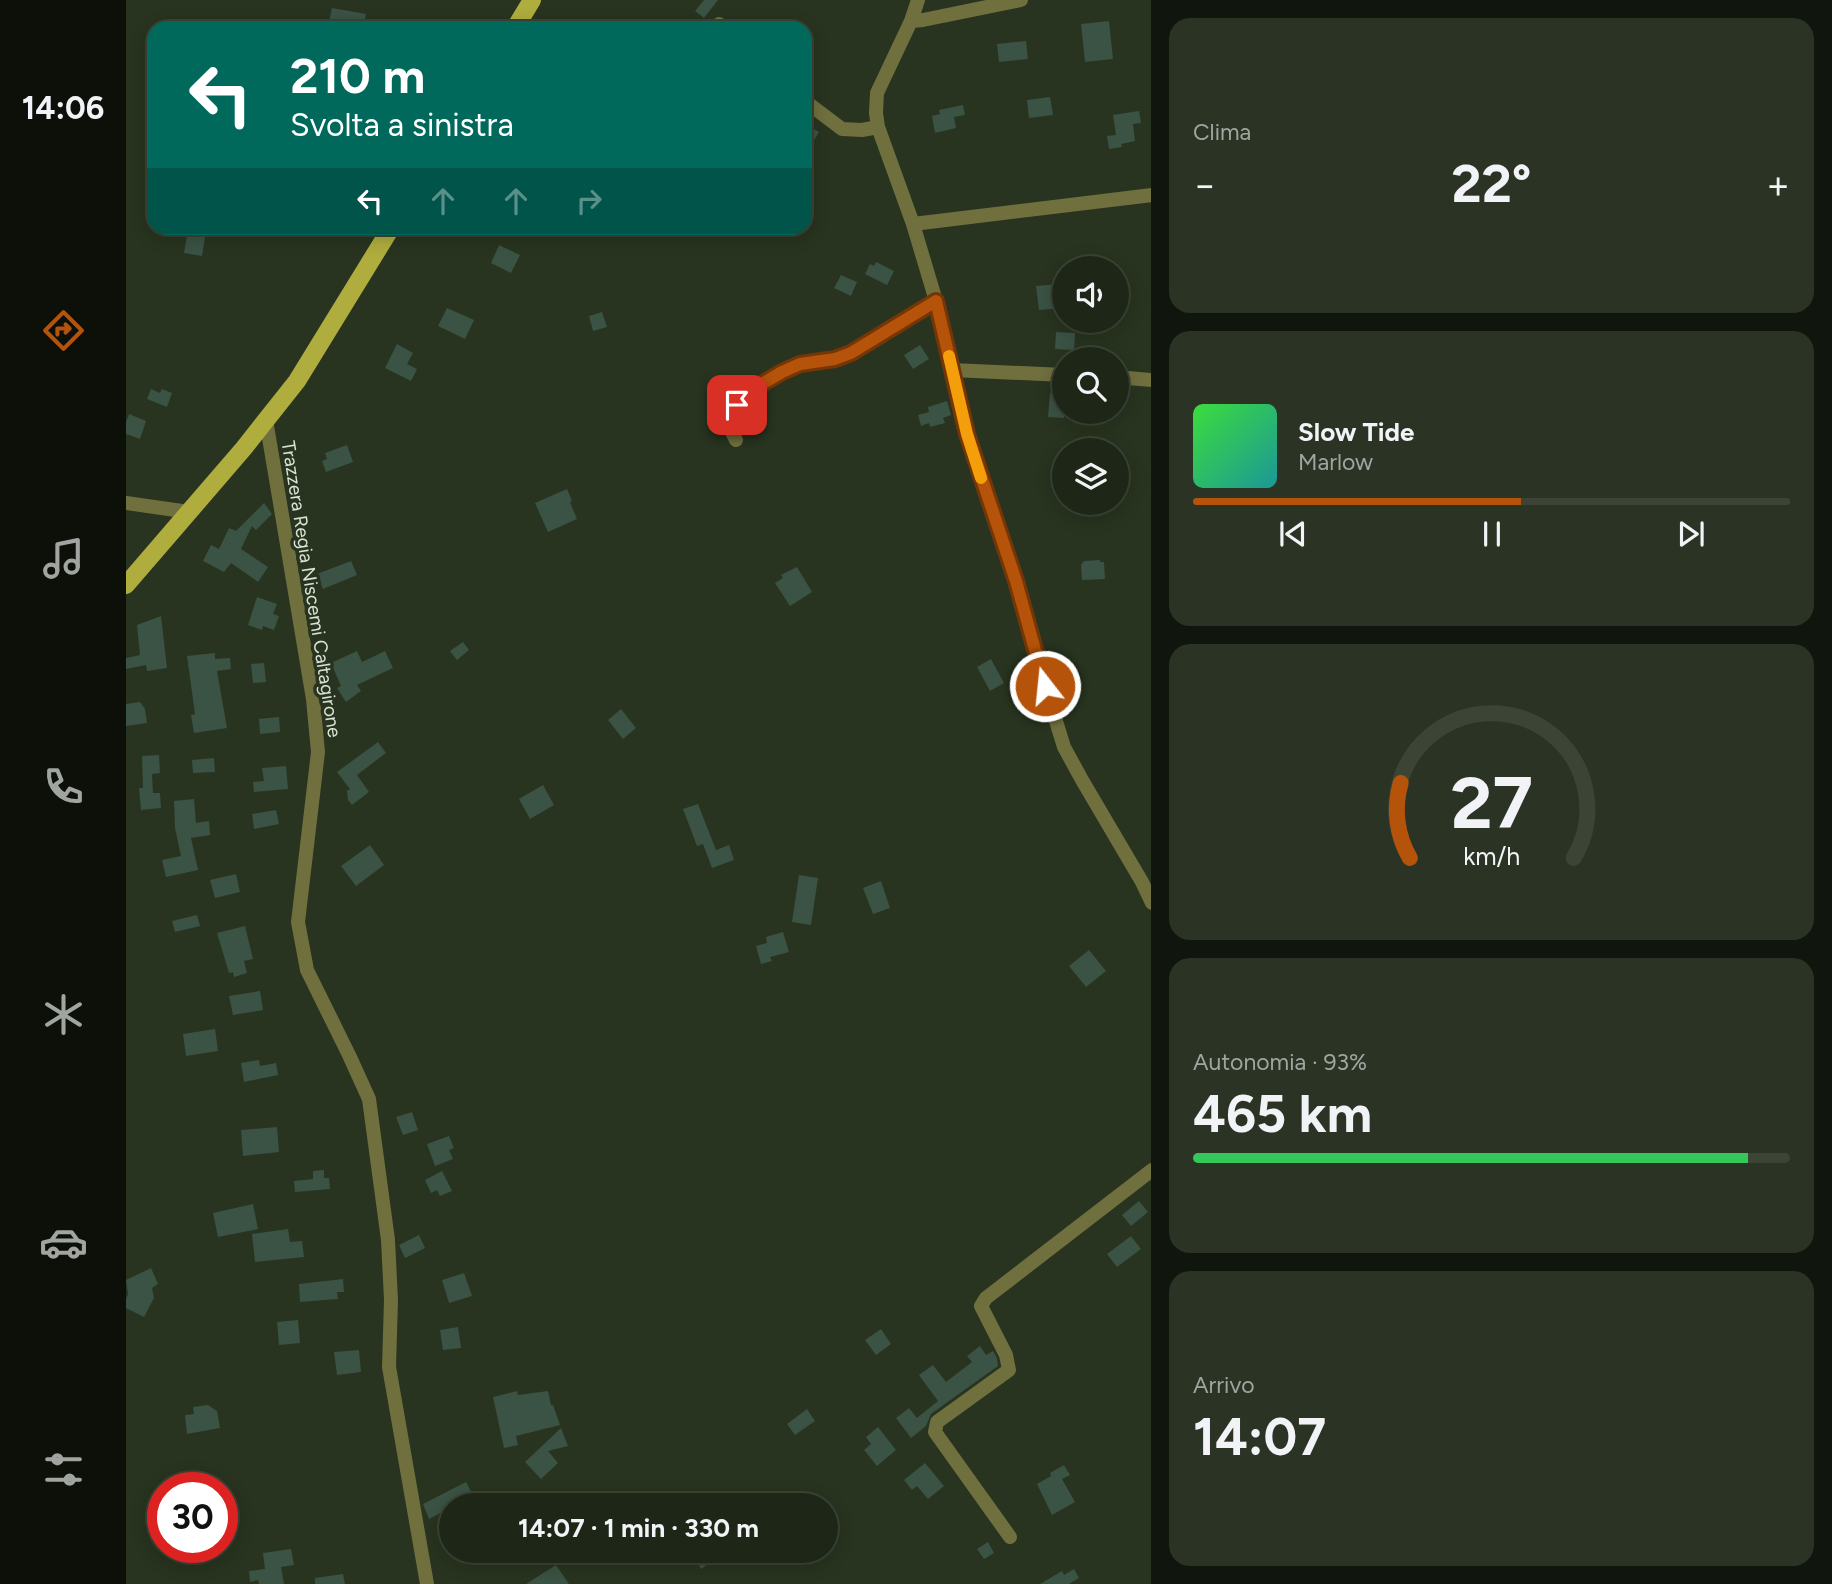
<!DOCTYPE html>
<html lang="it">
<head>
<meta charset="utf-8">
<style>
  :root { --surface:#1e2717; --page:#2b3324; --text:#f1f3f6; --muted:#a1a5a1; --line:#3c4436; --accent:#b45309 }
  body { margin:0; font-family:Figtree,sans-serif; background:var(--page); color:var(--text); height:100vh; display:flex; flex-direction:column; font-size:26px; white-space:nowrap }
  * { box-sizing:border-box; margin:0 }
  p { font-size:23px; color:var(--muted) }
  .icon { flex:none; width:38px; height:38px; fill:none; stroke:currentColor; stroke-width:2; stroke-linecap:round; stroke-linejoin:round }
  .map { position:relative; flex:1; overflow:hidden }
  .details { display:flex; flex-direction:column; gap:18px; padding:18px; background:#10150d; width:681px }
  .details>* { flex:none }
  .hud { position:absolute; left:21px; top:21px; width:665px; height:214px; border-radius:21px; box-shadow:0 4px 18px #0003,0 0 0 2px var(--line); background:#00695c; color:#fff; overflow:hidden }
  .buttons { position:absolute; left:926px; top:256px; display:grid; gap:14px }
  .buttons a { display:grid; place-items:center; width:77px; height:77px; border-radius:50%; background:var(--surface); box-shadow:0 4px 18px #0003,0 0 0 2px var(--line); font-size:35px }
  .speed { position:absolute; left:21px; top:1472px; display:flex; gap:14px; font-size:35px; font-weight:700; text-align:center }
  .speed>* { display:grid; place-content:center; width:91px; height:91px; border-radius:50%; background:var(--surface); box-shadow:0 4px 18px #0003,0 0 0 2px var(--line); line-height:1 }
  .speed .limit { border:10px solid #d22; background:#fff; color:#111 }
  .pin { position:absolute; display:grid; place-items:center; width:60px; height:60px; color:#fff; margin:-30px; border-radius:14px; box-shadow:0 4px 10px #0006 }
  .me { position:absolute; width:77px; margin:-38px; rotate:344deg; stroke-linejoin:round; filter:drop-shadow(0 0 5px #0008) }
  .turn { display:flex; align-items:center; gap:24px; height:147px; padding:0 28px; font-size:32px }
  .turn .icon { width:91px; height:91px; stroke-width:2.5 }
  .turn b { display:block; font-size:49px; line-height:60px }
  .lanes { display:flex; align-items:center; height:66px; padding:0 28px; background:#0003; justify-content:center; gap:35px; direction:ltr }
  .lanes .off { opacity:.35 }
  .big { font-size:52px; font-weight:700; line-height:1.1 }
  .details .widget { flex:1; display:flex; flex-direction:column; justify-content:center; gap:10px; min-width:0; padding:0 24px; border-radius:21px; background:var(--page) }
  .details .dial { align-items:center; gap:0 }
  .dial svg { height:182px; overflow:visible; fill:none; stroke:var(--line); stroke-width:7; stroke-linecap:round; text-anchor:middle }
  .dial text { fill:var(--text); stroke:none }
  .song { display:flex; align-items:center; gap:21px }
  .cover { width:84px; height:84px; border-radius:10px; background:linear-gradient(135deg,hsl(120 70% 55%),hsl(180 70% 35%)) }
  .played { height:7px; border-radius:4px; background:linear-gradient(90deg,var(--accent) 55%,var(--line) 55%) }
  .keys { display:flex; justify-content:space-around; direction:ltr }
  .heat { display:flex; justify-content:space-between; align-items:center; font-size:38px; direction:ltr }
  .charge { height:10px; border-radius:5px; background:linear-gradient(90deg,#34c759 93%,var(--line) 0) }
  .trip { position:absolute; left:313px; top:1493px; width:399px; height:70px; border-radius:35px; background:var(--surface); box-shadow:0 4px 18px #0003,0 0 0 2px var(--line); font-weight:700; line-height:70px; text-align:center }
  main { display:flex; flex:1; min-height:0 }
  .tab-bar { display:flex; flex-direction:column; width:126px; justify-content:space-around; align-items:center; background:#0c1009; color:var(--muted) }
  .tab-bar .icon { width:49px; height:49px }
  .tab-bar .on { color:var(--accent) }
  .tab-bar b { font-size:32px; color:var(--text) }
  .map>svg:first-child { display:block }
  .building { fill:#3a5344 }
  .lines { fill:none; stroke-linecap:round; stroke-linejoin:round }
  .minor { stroke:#706f3e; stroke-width:14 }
  .major { stroke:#afad3e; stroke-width:18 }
  .route-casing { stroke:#753606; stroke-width:18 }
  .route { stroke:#b45309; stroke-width:12 }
  .slow { stroke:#f59e0b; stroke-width:12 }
  .labels { text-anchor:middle; stroke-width:7; stroke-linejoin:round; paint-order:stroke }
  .street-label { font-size:19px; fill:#dae2d5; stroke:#28341f }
</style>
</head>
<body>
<main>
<nav class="tab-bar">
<b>14:06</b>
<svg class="icon on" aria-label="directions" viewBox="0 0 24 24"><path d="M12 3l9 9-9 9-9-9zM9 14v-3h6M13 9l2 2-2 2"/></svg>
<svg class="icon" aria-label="music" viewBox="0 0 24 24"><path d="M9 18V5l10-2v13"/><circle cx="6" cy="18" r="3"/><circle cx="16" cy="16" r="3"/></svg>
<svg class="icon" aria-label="phone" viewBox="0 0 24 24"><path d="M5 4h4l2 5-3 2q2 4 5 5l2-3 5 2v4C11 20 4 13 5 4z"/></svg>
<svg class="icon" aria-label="climate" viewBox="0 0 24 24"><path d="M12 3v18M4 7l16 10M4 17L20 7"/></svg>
<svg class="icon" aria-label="car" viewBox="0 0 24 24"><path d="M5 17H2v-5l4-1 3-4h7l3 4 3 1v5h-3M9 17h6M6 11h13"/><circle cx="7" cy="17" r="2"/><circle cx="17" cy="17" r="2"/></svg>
<svg class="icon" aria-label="filters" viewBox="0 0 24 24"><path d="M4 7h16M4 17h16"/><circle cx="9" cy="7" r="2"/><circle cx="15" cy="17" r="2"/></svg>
</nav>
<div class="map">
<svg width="1026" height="1584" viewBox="0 0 1026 1584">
  <rect width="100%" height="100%" fill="#28341f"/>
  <!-- building -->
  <path class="building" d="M578,0H592L578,18L569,11Z
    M206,8L240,14L237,28H202Z
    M983,21L987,59L959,62L955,24Z
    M900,41L902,59L873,62L871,44Z
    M924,97L927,115L903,118L901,100Z
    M837,105L839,115L828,117L830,128L809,133L806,116L814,114L813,110Z
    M1013,111L1015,123L1007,124L1009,141L995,144L996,147L983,149L981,136L990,135L987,115Z
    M679,113L688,120L684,127L693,132L686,144L679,140Z
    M62,229L80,231L76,256L58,253Z
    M373,245L394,255L385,273L365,263Z
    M750,262L768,271L761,285L739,274L744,264L748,266Z
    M715,275L731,282L725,296L708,288Z
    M933,284L935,308L913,310L910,286Z
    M321,308L348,320L339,339L312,326Z
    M476,312L481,327L467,331L463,316Z
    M930,332L949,333L948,350L929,349Z
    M271,344L287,353L281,364L291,369L285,381L259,368Z
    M794,345L803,359L787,369L778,355Z
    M25,389L34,393L36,389L46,393L41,407L21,399Z
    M924,393L938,394V418L922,417Z
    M821,401L825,415L817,418L819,423L804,427L803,423L795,426L792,415L803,412L802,407Z
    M3,414L20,421L14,439L0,434V422Z
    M221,445L227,462L200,472L196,461L201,459L199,453Z
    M441,489L446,501L444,502L451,519L422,532L409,503Z
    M138,503L146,514L130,530L126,526L115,549L142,567L132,582L105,563L98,572L77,561L85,545L93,549L103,528L110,531Z
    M974,560V562H978L979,579L956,580L955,565L958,561Z
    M225,561L231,575L197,589L191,574Z
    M671,567L686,592L664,606L649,583L657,578L655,575Z
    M131,597L151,604L147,614L153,616L148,630L137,626L136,630L122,625Z
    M35,616L41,668L21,671L20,665L0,669V658L14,655L11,625Z
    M337,642L343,650L331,660L324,651Z
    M231,651L236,662L259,651L267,668L231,685L235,691L220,702L211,688L215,686L205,663Z
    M89,653V659L104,658L105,669L91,671L101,728L68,733L65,715L69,714L61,656Z
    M865,659L878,683L864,691L851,667Z
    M138,663L140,682L127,683L125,664Z
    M14,702L19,709L21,723L0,726V704Z
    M495,709L510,728L497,739L482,720Z
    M153,717L154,732L134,734L133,719Z
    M252,742L260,753L231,775L243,792L226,805L222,800L221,791L224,789L211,772Z
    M33,755L34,773L26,774L27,793H34L35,808L15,810L13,788H17L16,756Z
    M88,758L89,772L67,773L66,760Z
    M160,766L162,789L128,792L127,782L138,781L136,768Z
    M417,785L428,805L404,819L393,799Z
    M68,799L70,823L83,821L84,835L65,838L72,870L40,877L36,860L55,856L49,828L48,801Z
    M572,804L590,850L603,845L608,860L586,868L577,844L571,846L557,809Z
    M150,810L153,824L128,829L126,814Z
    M244,845L258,865L230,886L215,866Z
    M110,874L114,892L89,898L84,880Z
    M673,875L692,878L685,925L666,922Z
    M755,881L764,908L747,914L737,888Z
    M71,915L74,926L49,932L46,921Z
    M119,926L127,959L118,961L121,973L108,977L107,972L103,973L91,933Z
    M657,932L663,952L644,957L646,961L635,964L630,946L641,943L640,937Z
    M963,950L980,971L960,987L943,966Z
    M134,991L137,1010L107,1015L103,996Z
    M89,1029L92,1051L60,1056L57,1034Z
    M133,1060L134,1066L150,1063L152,1075L118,1082L115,1063Z
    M286,1112L292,1130L277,1135L270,1117Z
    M151,1127L153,1152L117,1156L115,1130Z
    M323,1136L328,1148L323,1150L327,1159L309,1166L301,1144Z
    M198,1170V1178H203L204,1189L169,1192L168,1181L187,1179V1171Z
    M316,1171L326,1191L314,1196L311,1190L305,1193L299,1180Z
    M1013,1201L1022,1212L1005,1226L996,1215Z
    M127,1204L132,1229L92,1237L87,1213Z
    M162,1229L164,1242L176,1241L178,1257L129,1262L126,1234Z
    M293,1235L299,1248L279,1258L273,1245Z
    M1005,1236L1015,1249L991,1267L981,1254Z
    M25,1268L32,1284L26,1288L28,1298L18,1317L0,1308V1299L2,1294L0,1280Z
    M338,1273L346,1296L323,1303L316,1280Z
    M217,1279L218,1292H211L212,1299L174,1302L173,1284Z
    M172,1320L174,1343L153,1345L151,1322Z
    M332,1327L335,1348L317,1350L314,1330Z
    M755,1329L765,1344L750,1355L739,1340Z
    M854,1346L860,1355L867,1351L871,1358L872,1366L805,1414L800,1426L785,1438L770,1418L783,1408L791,1418L812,1401L793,1375L807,1365L820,1382L846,1362L841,1356Z
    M233,1350L235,1372L211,1375L208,1352Z
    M391,1391L392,1395L422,1391L425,1405H427L434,1425L390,1436L392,1445L378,1448L367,1397Z
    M82,1405L91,1411L94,1428L61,1434L59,1415L68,1414L67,1407Z
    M681,1409L689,1421L669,1435L661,1424Z
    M752,1427L770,1450L751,1466L738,1450L745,1444L740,1437Z
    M435,1428L442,1446L422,1451L432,1463L415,1479L399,1462Z
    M799,1463L818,1486L802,1499L791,1486L786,1490L778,1480Z
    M938,1465L944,1475L936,1479L949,1502L926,1515L911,1484L925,1476L924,1473Z
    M340,1482L352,1505H326V1507L303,1519L297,1504Z
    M862,1542L868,1553L858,1559L851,1549Z
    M165,1549L168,1565L155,1567L158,1584H133L132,1580L124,1582L123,1571L139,1569L137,1553Z
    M582,1552L588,1560L575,1569L570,1560Z
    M430,1565L443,1584H400Z
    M948,1569L953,1578L943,1584H914L936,1571L938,1575Z
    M217,1574L219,1584H189V1578Z"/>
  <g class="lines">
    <!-- minor -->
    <path class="minor" d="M792,0L785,21L751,93L750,113L752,127L787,224L810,301L841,434L890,581L925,705L938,747L956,780L1016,882L1026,903
      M785,21L797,20L895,0
      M593,24L597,28
      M679,101L716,129L736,130L752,127
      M787,224L1026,195
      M826,370L938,375
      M990,377L1026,380
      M140,420L187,699L192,752L172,922L181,970L223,1055L243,1099L262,1240L265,1300L263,1367L301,1584
      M610,440L601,422L611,405L629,388L656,372L674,364L709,359L725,353L810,301
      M0,503L63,512
      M884,1537L809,1432L811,1422L883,1370L880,1355L855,1306L860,1298L1026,1170"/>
    <!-- major -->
    <path class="major" d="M389,28L406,0
      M0,585L118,448L171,381L265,228"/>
  </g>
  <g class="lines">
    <!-- route casing -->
    <g class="route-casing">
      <path id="route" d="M611,405L629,388L656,372L674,364L709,359L725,353L810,301L841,434L890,581L919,686"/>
    </g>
    <!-- route -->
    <use href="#route" class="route"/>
    <!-- slow -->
    <path class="slow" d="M823,356L841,434L855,478"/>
  </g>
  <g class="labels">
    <!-- street labels -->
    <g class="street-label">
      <text transform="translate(186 589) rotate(81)" y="7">Trazzera Regia Niscemi Caltagirone</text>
    </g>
  </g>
</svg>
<div class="buttons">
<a><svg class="icon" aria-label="sound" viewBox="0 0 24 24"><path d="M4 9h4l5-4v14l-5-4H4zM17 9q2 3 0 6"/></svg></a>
<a><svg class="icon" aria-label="search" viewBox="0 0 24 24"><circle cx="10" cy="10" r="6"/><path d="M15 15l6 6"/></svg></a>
<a><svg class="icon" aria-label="layers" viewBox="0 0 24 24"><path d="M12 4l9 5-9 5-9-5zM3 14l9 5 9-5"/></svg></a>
</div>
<div class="speed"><div class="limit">30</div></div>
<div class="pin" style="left:611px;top:405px;background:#d93025"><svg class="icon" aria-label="arrive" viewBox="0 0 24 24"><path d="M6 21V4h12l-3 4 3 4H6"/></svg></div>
<svg class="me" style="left:919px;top:686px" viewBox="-20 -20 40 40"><circle r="17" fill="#b45309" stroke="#fff" stroke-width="3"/><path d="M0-11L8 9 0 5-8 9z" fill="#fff"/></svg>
<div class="trip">14:07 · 1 min · 330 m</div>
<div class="hud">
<div class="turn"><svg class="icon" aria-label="left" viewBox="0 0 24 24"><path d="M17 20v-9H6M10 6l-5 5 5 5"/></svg><div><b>210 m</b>Svolta a sinistra</div></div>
<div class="lanes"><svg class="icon" aria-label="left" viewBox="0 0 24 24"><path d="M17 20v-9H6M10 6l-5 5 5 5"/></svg><svg class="icon off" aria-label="ahead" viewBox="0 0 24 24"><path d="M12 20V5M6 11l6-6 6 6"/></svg><svg class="icon off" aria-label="ahead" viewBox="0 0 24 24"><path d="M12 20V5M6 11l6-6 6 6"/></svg><svg class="icon off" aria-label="right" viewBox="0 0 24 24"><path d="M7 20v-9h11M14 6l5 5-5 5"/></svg></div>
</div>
</div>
<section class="details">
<div class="widget"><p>Clima</p>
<div class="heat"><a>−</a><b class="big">22°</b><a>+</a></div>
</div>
<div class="widget">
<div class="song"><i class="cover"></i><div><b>Slow Tide</b><p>Marlow</p></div></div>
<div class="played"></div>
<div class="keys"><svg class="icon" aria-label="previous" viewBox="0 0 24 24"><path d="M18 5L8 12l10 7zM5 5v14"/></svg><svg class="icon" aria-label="pause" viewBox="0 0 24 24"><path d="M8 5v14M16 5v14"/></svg><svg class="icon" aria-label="next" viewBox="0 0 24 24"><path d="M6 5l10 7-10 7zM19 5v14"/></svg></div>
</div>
<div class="widget dial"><svg viewBox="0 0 100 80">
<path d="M14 69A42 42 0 1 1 86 69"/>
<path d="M14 69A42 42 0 0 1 10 36" stroke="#b45309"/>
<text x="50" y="56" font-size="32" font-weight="700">27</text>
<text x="50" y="72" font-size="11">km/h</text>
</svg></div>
<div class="widget"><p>Autonomia · 93%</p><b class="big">465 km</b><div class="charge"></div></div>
<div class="widget"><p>Arrivo</p><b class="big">14:07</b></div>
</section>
</main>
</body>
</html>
